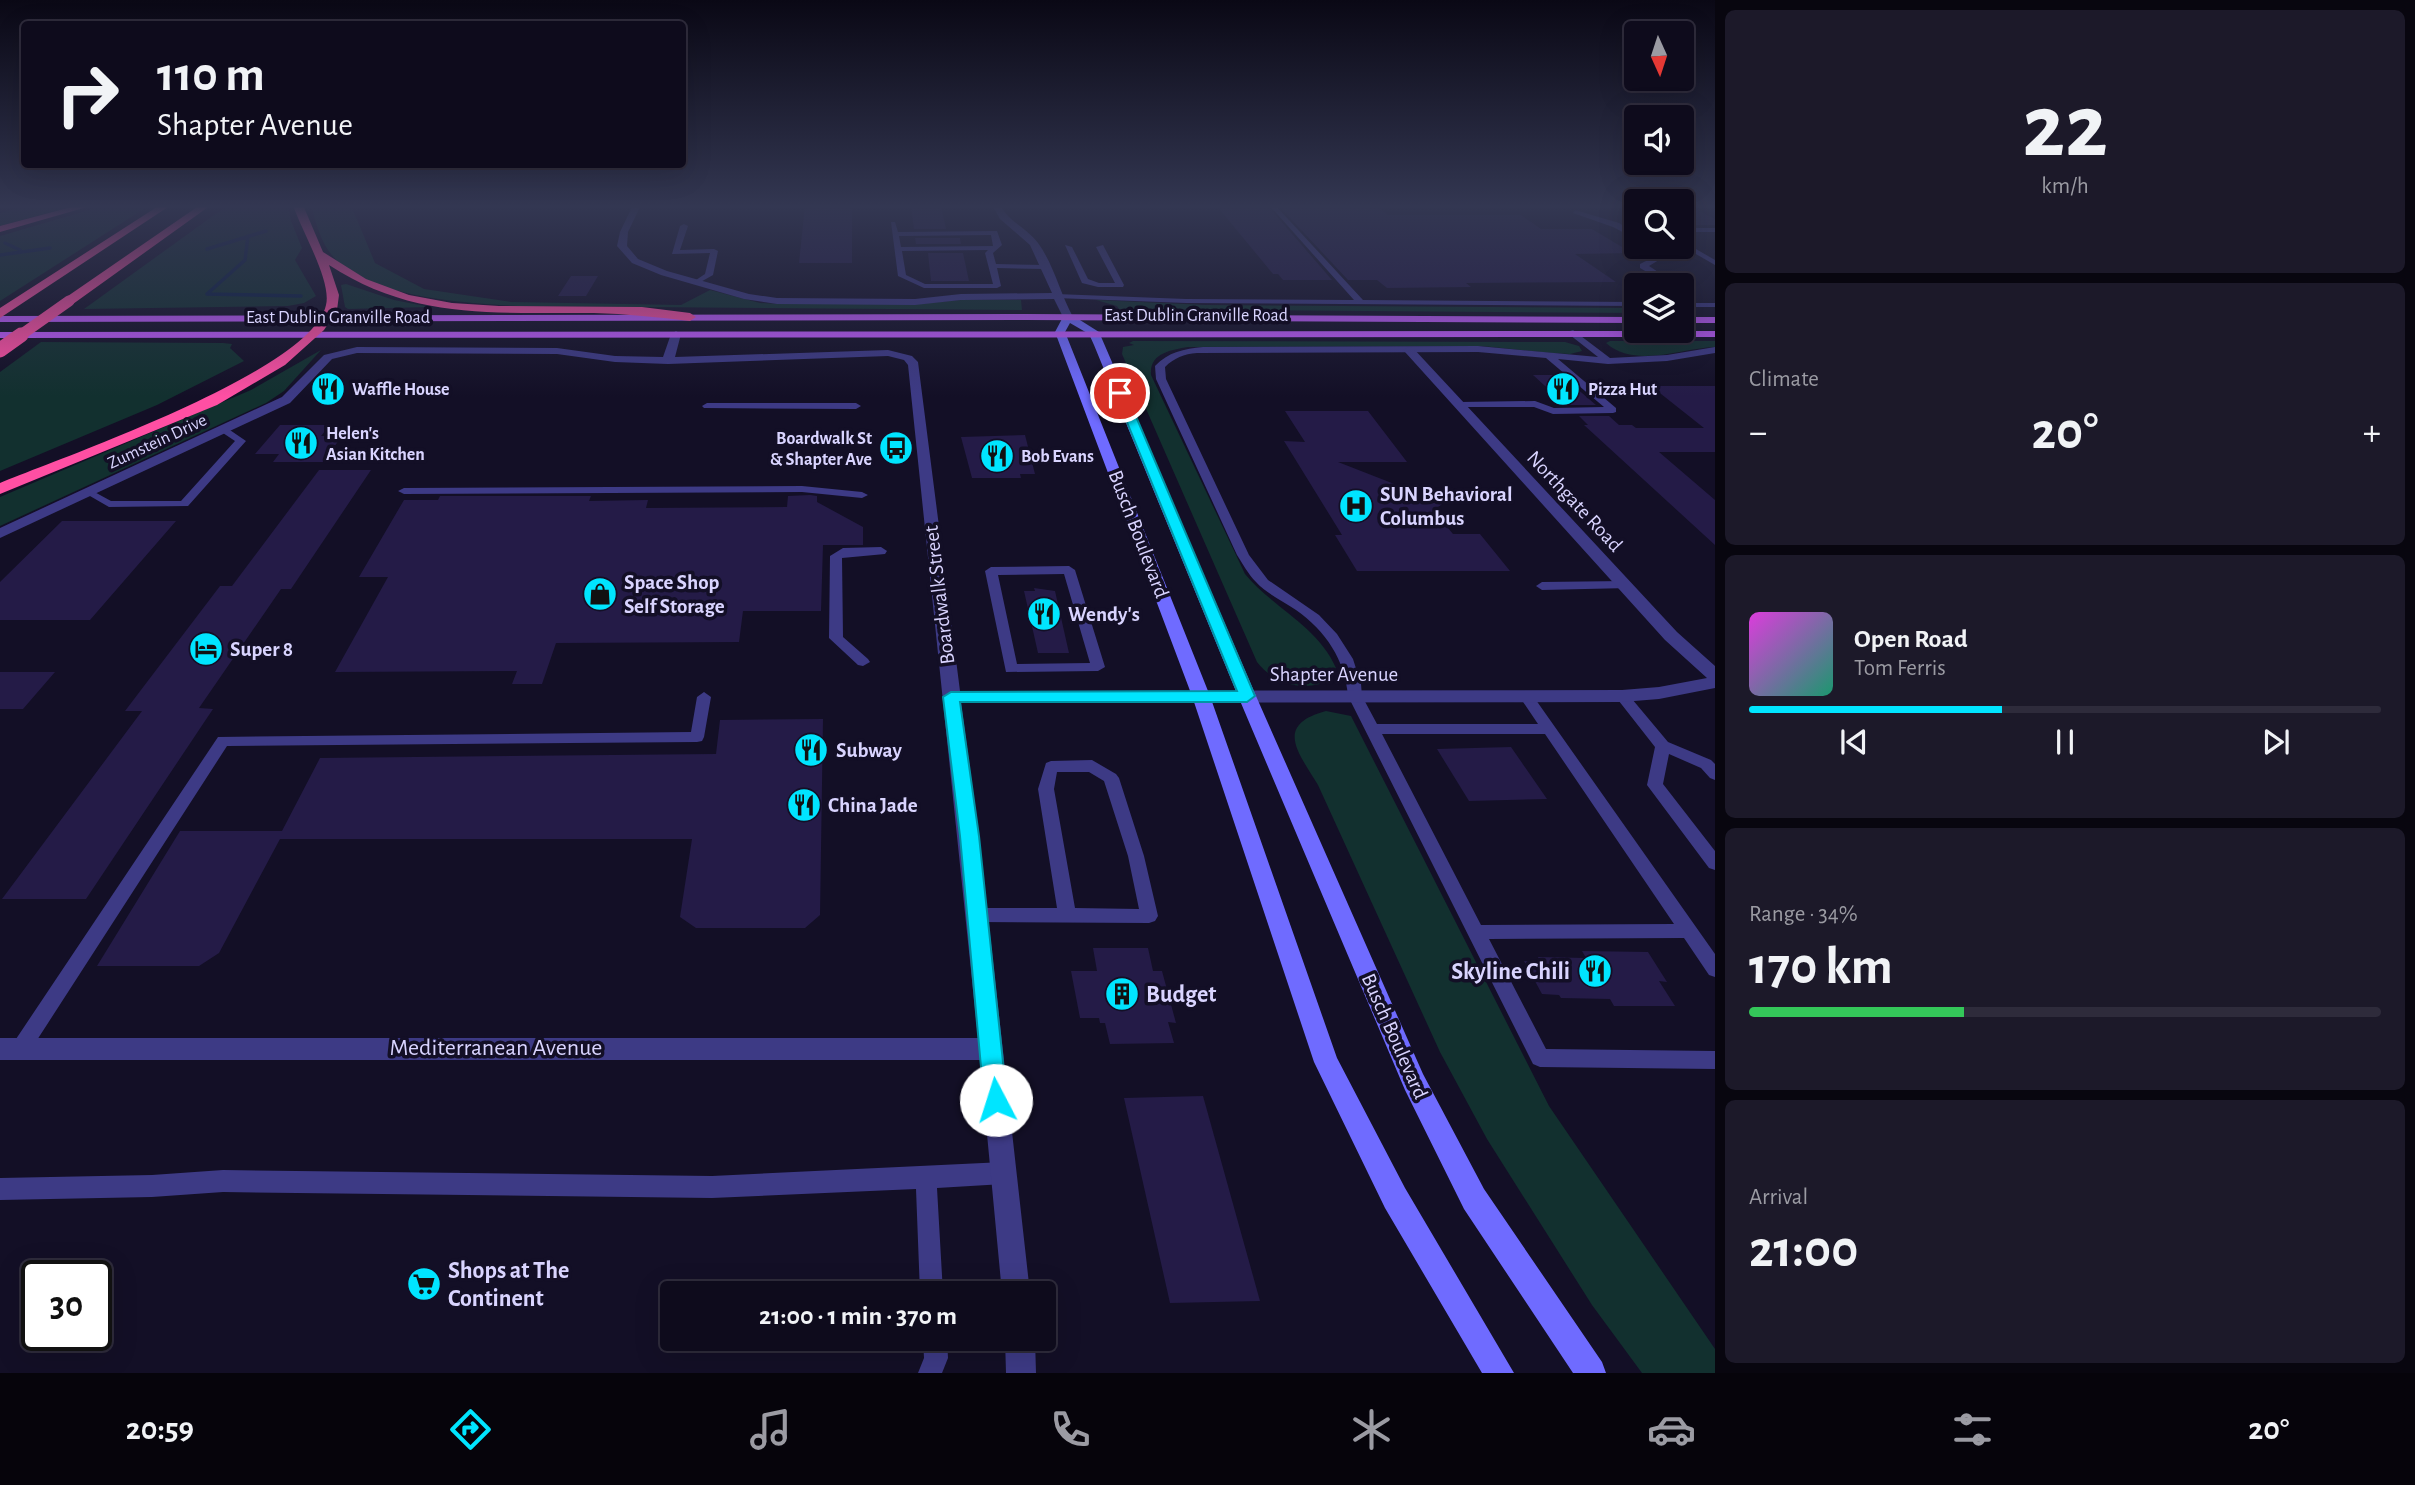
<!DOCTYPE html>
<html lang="en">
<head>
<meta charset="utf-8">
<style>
  :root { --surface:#0e0b1c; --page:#1c1929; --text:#f1f3f6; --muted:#9b9ba3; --line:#2e2b3b; --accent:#00e5ff }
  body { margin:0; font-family:"Alegreya Sans",sans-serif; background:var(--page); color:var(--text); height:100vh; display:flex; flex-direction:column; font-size:26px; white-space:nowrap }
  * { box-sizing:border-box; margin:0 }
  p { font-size:23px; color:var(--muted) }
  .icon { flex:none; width:38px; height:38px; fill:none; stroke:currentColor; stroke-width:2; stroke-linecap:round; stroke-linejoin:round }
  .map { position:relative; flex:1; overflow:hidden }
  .details { display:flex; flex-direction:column; gap:10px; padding:10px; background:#08060f; width:700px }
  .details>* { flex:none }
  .guide { position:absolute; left:21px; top:21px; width:665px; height:147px; border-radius:7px; box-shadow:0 7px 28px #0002,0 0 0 2px var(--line); background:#0e0b1c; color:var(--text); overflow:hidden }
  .needle { width:46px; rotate:177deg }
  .controls { position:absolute; left:1624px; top:21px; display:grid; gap:14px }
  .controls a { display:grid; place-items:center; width:70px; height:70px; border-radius:7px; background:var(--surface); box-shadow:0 7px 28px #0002,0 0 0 2px var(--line); font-size:35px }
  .speed { position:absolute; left:21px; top:1260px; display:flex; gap:14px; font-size:35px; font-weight:700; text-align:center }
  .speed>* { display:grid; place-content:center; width:91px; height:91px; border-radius:50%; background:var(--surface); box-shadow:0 7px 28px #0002,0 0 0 2px var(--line); line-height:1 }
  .speed .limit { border:4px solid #111; border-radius:10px; background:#fff; color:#111 }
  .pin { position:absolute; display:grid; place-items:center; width:60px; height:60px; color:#fff; margin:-30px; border:4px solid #fff; border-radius:50%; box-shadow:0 2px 7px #0007 }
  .me { position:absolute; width:77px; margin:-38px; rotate:355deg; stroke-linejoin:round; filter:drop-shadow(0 0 5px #0008) }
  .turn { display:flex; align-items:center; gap:24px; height:147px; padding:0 21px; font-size:32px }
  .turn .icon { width:91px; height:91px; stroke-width:2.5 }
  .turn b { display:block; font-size:49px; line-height:60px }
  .big { font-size:52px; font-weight:700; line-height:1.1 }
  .details .card { flex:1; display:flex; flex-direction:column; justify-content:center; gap:10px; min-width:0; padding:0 24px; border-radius:10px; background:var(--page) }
  .details .dial { align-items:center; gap:0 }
  .dial b { font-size:91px; line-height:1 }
  .song { display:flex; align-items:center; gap:21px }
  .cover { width:84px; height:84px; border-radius:10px; background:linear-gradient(135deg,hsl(300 70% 55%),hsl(160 70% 35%)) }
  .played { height:7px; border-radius:4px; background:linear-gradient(90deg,var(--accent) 40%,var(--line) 40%) }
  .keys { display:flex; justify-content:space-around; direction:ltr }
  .heat { display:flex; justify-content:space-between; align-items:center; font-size:38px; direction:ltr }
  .charge { height:10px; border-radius:5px; background:linear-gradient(90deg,#34c759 34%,var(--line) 0) }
  .trip { position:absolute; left:660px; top:1281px; width:396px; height:70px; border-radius:7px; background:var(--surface); box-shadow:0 7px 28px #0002,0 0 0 2px var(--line); font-weight:700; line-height:70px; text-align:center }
  .menu { display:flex; height:112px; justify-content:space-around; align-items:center; background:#06040b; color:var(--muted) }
  .menu .icon { width:49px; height:49px }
  .menu .active { color:var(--accent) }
  .menu b { font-size:32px; color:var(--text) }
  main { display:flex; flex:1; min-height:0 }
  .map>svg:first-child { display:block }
  .green { fill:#12302f }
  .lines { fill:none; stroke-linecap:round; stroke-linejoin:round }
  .stream { stroke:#0a1f44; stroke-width:3.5 }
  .building { fill:#241b47 }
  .service { fill:#3d3a85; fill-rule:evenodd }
  .minor { fill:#3d3a85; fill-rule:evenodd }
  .secondary { fill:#6f6bff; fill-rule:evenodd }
  .primary { fill:#c25bff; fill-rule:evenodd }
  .motorway { fill:#ff4fa3; fill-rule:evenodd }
  .motorway-bridge-far1 { stroke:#ff4fa3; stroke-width:11 }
  .motorway-bridge { stroke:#ff4fa3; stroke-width:15 }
  .route { fill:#00e5ff; stroke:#0095a6; stroke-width:2 }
  .labels { text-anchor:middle; stroke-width:7; stroke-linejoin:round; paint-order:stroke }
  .far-street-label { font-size:18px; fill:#d9d4ff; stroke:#130f26 }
  .far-poi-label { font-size:18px; font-weight:bold; fill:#d9d4ff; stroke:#130f26; text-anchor:start }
  .poi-label { font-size:21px; font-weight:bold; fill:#d9d4ff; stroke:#130f26; text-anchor:start }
  .street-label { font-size:21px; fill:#d9d4ff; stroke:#130f26 }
  .near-poi-label { font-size:24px; font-weight:bold; fill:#d9d4ff; stroke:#130f26; text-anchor:start }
  .near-street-label { font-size:24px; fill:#d9d4ff; stroke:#130f26 }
</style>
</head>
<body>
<main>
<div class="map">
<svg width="1715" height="1373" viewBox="0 0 1715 1373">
  <rect width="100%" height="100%" fill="#130f26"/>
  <!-- green -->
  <path class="green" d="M29,205H76L0,226V213Z
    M106,205H150L0,301V236Z
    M228,205H288L291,221L302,248L295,260L316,296L304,303L288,306L84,309Z
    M311,205H351L375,263L424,289L511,302L681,305L710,290L760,303L778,304H917L961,300H1021L1022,310L518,306C466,303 360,298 328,250C319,236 315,220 311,205Z
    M346,284L394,300L430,307L348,309L345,307L341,285Z
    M1096,300L1206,305L1636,308V313L1119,309L1117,306Z
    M1133,341L1565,342L1579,346L1582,351L1570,354L1552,353L1482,346L1188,347C1171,350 1149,353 1151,375L1245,574C1273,608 1318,626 1336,668L1332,679C1306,693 1275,685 1257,662L1122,354L1123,347L1134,345L1129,343Z
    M1610,341H1715V347C1681,348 1636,369 1606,343Z
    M41,342L223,343L232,344L230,348L244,361L157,405L0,471V372Z
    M321,350L284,391L266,403L0,526V497L251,390Z
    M1326,711L1351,716L1549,1106L1715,1349V1373H1642L1592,1305L1487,1139L1440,1052L1318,785C1298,752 1274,725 1326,711Z"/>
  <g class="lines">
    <!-- stream -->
    <path class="stream" d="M248,236L245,260L207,294L301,296
      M5,243L20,250
      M207,249L266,231
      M0,255L50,248"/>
  </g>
  <!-- building -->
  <path class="building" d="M805,205H852V263H799Z
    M911,205H941L946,229H914Z
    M1216,205H1267L1332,280H1283L1278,274H1273Z
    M1278,205H1376L1388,215H1521L1541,229H1592L1632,253L1575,254L1616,282L1466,283L1471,287L1387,288L1377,280H1348Z
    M1682,205H1687L1715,219V225H1682Z
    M915,238H960L961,244H916Z
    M928,253H963L969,281H931Z
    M571,276H598L586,296H558Z
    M1533,375H1561L1596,405H1566Z
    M1651,386H1715V452H1659L1715,500V545L1584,425H1588L1579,416H1609L1619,425H1632L1636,428H1704Z
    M1285,411H1368L1407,462H1338L1443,503L1434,511L1453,534H1480L1510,571H1357L1335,535H1342L1284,441L1305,442Z
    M280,425H330L321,436H342L323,462H273L279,454H255Z
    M1025,435L1035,474H1020L1021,478H972L961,437Z
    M319,470H371L291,589H281L199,708L213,709L86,899H2L142,711H125L220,586H232Z
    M810,495L817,496V502L863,527V545H823L821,611H743L739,642L556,643L542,684H512L517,671L335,672L388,577H359L404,500H438L440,496H591L589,501L648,500L646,508L787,507L788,496Z
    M62,521H176L90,620H0V582Z
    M1034,588L1055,591L1069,653H1038L1024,591H1035Z
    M0,672H55L23,709H0Z
    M823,719L820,915L805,928H696L680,917L692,839H280L219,953L199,966H97L180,831H282L320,758L716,754L720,720Z
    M1511,747L1547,799L1469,801L1437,749Z
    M1093,948H1148L1153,971H1162L1176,1023L1168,1022L1174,1043L1110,1044L1105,1023H1100L1099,1018H1080L1071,971H1097Z
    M1582,951L1648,952L1667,982L1659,981L1675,1006H1614L1610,999L1561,998L1559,995L1542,994L1524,961L1540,962L1538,957L1586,958Z
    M1203,1096L1260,1301L1170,1303L1124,1098Z"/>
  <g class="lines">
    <!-- service -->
    <path class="service" d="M1269,205H1275L1363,300L1636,302V306L1186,303L1056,298L1052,296L1056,294L1186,299L1354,300Z
      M1575,210L1619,223L1636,234V239L1613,227L1573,213Z
      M891,222H895L898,232L997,231L1002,245L993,253L996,264L1044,265L1048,267L1044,269L997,268L1001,286L997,288H924L898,276ZM991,235L993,246L901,247L899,236ZM988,250L985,253L993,284H925L906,275L902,251Z
      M684,224L688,226L680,250L714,249L718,251L713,275L697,284L693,282L705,274L710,253L672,254L680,226Z
      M1682,228H1715V232H1682Z
      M1682,241L1715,260V265L1682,246Z
      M1065,245L1072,247L1088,279L1099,283H1115L1096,247L1103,245L1124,285L1123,287H1098L1082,283Z
      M1649,247H1657L1667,255L1649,266L1678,285H1669L1640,268V264L1658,255Z
      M1682,303H1715V307H1682Z
      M1573,330L1610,358L1667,355L1715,347V353L1667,361L1608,364L1558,359L1616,408V412L1613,413L1553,414L1534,407H1456L1454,405L1459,402L1535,401L1554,408L1604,407L1546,358L1478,352L1197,353C1184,354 1174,358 1165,367L1166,379L1249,555L1268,580L1319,615L1337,634L1353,659L1361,684L1362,696L1377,724H1538L1519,696L1521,693H1531L1715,954V977L1709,975L1684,938L1489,939L1546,1049L1715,1051V1069L1540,1067L1533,1064L1348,696C1345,660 1326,631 1296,610C1283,601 1267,594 1256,582C1248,574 1243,564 1237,555L1156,379L1155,366C1168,352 1184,349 1203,347L1478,346L1598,357L1570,335V331ZM1382,734H1545L1674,924L1481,925Z
      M707,403H856L861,406L856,409L704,408L702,406Z
      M224,426L246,441L188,506L109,507L83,492L89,489L111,501H181L235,441L220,431V427Z
      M802,486L862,492L868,495L862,498L802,492L404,494L398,491L404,488Z
      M881,547L887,551L885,554L842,558L843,637L868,659L870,662L863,666L858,665L829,638L830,556L843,548Z
      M1069,566L1075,570L1105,667L1098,671L1006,672L985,571L991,567ZM1064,574L1090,663L1017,664L998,575Z
      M1625,581L1629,582L1631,585L1629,588L1542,590L1536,586L1542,582Z
      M1622,691L1627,693L1668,742L1711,760L1715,764V780L1710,778L1701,768L1669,754L1663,784L1715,851V870L1709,868L1647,785L1655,747L1615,696Z
      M704,692L711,697L704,737L702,741L697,742L227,746L28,1054L21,1057L14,1054L11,1048L14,1042L218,737L691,732L697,697Z
      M1092,760L1116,774L1119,778L1144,856L1158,916L1155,921L1149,923L977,922L971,920L968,915L971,910L977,908H1057L1038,789L1046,763L1051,761ZM1057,772H1089L1104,781L1128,856L1139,909L1075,908L1054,789Z
      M1004,1162L1012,1165L1015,1173L1012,1181L1004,1184L937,1188L943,1293H920L916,1189L712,1198L223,1192L152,1197L0,1200V1178L152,1175L223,1170L712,1176Z
      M923,1339H947L948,1358L942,1373H918L924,1358Z"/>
    <!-- minor -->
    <path class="minor" d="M633,205H641L628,232L627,246L638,259L667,271L749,294L777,298L915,299L961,294L1052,293L1030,245L1000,219L992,205H1000C1009,222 1027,228 1038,243C1054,265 1060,293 1073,317L1064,319L1054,299L961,300L915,305L777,304L744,299L661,275L632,263L617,246L620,232Z
      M676,331L681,334L675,357L888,350L912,356L918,362L960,691L1622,690L1659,687L1707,678L1665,640L1405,352L1403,350L1409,347L1413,348L1677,632L1715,666V688L1659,699L1622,702L961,703L979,836L1030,1293H1002L980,1060H0V1038H978L908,365L904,360L888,356L668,364L615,362L557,354L357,353L332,359L290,403L0,538V528L282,397L324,355L357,347L557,348L615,356L663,357L671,334Z
      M1005,1339H1035L1036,1373H1006Z"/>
    <!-- secondary -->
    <path class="secondary" d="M1064,315H1072L1099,332L1256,696L1423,1074L1484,1189L1602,1362L1606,1373H1573L1464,1209L1405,1090L1238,696L1094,345L1089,334L1070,323L1065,332L1210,696L1337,1058L1405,1188L1514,1373H1482L1385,1208L1314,1062L1192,696L1055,332Z"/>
    <!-- primary -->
    <path class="primary" d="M1027,314L1636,317V323L1027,320L0,322V316Z
      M1682,317H1715V323H1682Z
      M1715,331V337L0,338V332Z"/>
    <!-- motorway -->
    <path class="motorway" d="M79,205H94L0,232V226Z
      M160,205H171L0,318V308Z
      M200,205H211L73,304H65V298Z
      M293,205H303L323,252L366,279L409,295L452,303L499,306L642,307L690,313L696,317L690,321C658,317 626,314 594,313C495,312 415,321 329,265L339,295L337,310L324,330L285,365L217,405L0,494V483C63,457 312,371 326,305C332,281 301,230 293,205Z"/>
    <!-- motorway-bridge-far1 -->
    <path class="motorway-bridge-far1" d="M18,337L69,301"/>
    <!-- motorway-bridge -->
    <path class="motorway-bridge" d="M0,350L21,335"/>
  </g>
  <!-- sky -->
  <linearGradient id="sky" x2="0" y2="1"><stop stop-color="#0a0815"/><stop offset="0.52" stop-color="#333752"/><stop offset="1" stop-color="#333752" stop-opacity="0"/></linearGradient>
  <rect width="1715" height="397" fill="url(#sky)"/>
  <!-- route -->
  <path class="route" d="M1120,390L1126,393L1255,696L1247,702H960L979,836L1007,1100L1004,1108L996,1111L988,1108L984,1100L960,836L943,697L951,692L1237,691L1115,393Z"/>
  <!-- icons -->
  <defs>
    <g id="restaurant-disc" transform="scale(1.75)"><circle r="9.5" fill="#00e5ff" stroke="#130f26"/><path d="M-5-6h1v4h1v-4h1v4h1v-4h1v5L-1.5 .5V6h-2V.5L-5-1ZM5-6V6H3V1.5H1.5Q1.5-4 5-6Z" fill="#111"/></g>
    <g id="bus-disc" transform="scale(1.75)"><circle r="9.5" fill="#00e5ff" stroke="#130f26"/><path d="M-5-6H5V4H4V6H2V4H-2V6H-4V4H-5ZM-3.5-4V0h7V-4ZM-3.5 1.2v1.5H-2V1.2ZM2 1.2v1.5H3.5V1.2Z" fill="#111"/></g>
    <g id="hospital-disc" transform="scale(1.75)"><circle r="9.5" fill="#00e5ff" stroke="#130f26"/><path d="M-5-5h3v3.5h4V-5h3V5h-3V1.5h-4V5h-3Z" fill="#111"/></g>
    <g id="shop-disc" transform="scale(1.75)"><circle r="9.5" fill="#00e5ff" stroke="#130f26"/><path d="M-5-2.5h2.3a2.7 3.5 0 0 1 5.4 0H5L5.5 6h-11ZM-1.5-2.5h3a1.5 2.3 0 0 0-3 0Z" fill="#111"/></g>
    <g id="hotel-disc" transform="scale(1.75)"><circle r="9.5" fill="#00e5ff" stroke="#130f26"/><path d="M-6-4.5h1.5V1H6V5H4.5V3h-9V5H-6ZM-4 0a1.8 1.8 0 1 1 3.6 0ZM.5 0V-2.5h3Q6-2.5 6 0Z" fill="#111"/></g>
    <g id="building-disc" transform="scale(1.75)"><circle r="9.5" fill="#00e5ff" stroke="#130f26"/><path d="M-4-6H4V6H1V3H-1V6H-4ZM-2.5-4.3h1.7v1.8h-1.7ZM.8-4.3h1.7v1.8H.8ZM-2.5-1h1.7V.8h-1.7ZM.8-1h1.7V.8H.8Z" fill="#111"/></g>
    <g id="supermarket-disc" transform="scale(1.75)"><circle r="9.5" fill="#00e5ff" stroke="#130f26"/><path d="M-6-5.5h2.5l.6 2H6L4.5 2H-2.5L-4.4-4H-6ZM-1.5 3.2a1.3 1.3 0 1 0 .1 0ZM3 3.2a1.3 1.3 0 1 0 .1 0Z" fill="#111"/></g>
  </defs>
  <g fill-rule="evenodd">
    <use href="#restaurant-disc" x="328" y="389"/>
    <use href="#restaurant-disc" x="1563" y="389"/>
    <use href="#restaurant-disc" x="301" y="443"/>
    <use href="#bus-disc" x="896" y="448"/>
    <use href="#restaurant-disc" x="997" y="456"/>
    <use href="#hospital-disc" x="1356" y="506"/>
    <use href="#shop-disc" x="600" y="594"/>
    <use href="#restaurant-disc" x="1044" y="614"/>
    <use href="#hotel-disc" x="206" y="649"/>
    <use href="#restaurant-disc" x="811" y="750"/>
    <use href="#restaurant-disc" x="804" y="805"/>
    <use href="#restaurant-disc" x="1595" y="971"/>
    <use href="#building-disc" x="1122" y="994"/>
    <use href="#supermarket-disc" x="424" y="1284"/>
  </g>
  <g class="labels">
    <!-- far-street labels -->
    <g class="far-street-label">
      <text x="1196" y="321">East Dublin Granville Road</text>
      <text x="338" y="323">East Dublin Granville Road</text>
      <text transform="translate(157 441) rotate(-25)" y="6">Zumstein Drive</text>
    </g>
    <!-- far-poi labels -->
    <g class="far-poi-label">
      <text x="352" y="395">Waffle House</text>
      <text x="1588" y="395">Pizza Hut</text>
      <text x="326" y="439">Helen's<tspan x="326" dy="21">Asian Kitchen</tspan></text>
      <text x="872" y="444" text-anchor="end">Boardwalk St<tspan x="872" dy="21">&amp; Shapter Ave</tspan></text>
      <text x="1021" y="462">Bob Evans</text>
    </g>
    <!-- poi labels -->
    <g class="poi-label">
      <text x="1380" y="501">SUN Behavioral<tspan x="1380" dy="24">Columbus</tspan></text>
      <text x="624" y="589">Space Shop<tspan x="624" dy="24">Self Storage</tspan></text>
      <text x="1068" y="621">Wendy's</text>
      <text x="230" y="656">Super 8</text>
      <text x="836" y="757">Subway</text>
      <text x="828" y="812">China Jade</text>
    </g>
    <!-- street labels -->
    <g class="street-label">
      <text transform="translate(1575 501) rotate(47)" y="7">Northgate Road</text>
      <text transform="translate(1139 534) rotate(69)" y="7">Busch Boulevard</text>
      <text transform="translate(939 595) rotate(-97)" y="7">Boardwalk Street</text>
      <text x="1334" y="681">Shapter Avenue</text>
      <text transform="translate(1395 1036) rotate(66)" y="7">Busch Boulevard</text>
    </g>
    <!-- near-poi labels -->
    <g class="near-poi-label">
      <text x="1570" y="979" text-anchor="end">Skyline Chili</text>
      <text x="1146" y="1002">Budget</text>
      <text x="448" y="1278">Shops at The<tspan x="448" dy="28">Continent</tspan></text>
    </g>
    <!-- near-street labels -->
    <g class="near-street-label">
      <text x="496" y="1055">Mediterranean Avenue</text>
    </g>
  </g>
</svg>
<div class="controls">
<a><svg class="needle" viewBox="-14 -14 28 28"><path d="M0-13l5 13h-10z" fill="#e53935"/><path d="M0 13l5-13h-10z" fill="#9b9ba3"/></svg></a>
<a><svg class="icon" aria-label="sound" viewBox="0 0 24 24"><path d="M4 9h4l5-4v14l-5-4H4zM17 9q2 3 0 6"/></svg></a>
<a><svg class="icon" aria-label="search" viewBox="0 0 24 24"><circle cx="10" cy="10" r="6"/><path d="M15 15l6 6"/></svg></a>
<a><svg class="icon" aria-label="layers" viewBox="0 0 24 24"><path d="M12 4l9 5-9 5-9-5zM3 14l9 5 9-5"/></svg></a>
</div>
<div class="speed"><div class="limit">30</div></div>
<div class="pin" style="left:1120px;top:393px;background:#d93025"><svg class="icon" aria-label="arrive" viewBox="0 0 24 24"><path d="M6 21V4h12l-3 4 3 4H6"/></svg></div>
<svg class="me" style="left:996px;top:1100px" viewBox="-20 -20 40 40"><circle r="19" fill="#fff"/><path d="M0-13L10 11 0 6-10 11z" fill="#00e5ff"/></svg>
<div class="trip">21:00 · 1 min · 370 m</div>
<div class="guide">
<div class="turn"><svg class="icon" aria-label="right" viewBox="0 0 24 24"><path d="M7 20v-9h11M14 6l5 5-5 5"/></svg><div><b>110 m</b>Shapter Avenue</div></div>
</div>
</div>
<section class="details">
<div class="card dial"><b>22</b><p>km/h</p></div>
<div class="card"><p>Climate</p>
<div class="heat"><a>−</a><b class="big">20°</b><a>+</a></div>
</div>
<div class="card">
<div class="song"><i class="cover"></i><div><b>Open Road</b><p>Tom Ferris</p></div></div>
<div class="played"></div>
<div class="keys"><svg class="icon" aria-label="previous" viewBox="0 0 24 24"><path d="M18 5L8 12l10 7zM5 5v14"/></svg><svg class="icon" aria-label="pause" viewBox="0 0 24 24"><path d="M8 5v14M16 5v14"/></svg><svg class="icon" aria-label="next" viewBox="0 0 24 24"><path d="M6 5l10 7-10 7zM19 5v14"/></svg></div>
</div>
<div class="card"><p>Range · 34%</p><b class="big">170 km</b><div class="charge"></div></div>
<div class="card"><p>Arrival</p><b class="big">21:00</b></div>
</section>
</main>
<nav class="menu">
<b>20:59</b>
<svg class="icon active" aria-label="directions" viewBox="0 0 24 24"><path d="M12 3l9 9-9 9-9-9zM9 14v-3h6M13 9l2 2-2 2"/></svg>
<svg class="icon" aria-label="music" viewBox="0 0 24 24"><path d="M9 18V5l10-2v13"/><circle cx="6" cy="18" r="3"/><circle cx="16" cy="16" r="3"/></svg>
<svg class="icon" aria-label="phone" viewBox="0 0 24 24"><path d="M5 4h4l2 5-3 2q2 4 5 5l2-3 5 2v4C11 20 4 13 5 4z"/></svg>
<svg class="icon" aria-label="climate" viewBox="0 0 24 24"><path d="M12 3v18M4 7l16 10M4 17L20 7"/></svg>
<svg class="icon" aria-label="car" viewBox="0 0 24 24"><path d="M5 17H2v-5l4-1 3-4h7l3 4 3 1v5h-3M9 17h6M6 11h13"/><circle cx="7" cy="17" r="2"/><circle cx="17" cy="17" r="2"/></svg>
<svg class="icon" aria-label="filters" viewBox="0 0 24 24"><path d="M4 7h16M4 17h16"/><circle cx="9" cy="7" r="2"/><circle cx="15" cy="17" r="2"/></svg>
<b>20°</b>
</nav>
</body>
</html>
